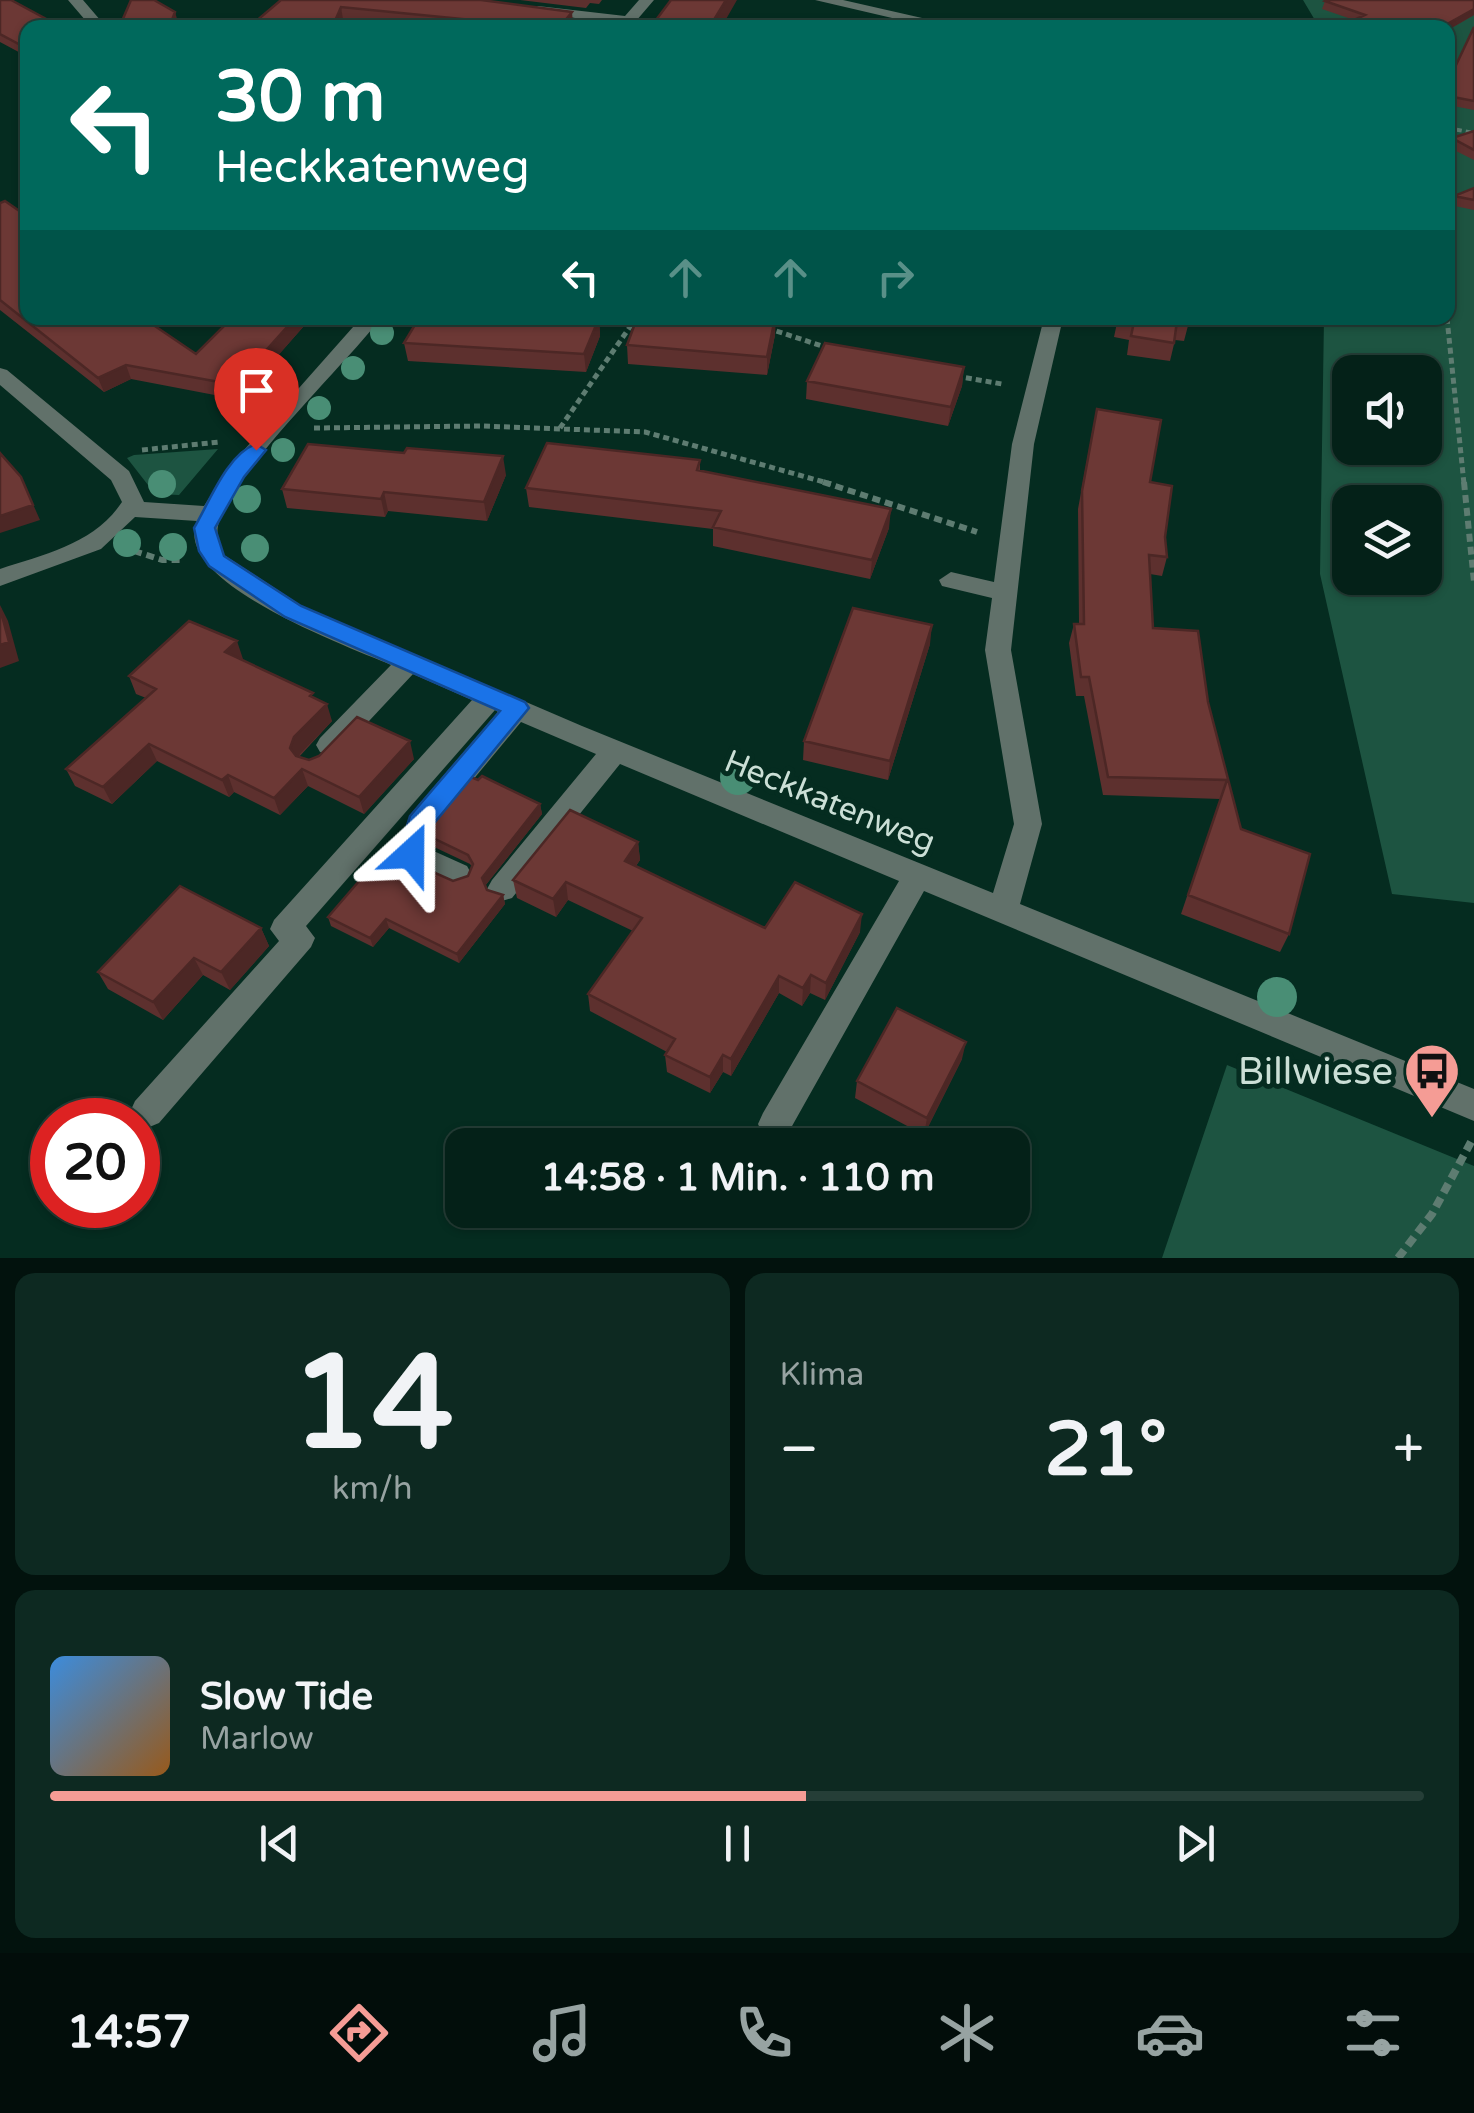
<!DOCTYPE html>
<html lang="de">
<head>
<meta charset="utf-8">
<style>
  :root { --surface:#042118; --page:#0d2921; --text:#f1f3f6; --muted:#97a3a2; --line:#253e37; --accent:#f59c95 }
  body { margin:0; font-family:"Varela Round",sans-serif; background:var(--page); color:var(--text); height:100vh; display:flex; flex-direction:column; font-size:38px; white-space:nowrap }
  * { box-sizing:border-box; margin:0 }
  p { font-size:32px; color:var(--muted) }
  .icon { flex:none; width:55px; height:55px; fill:none; stroke:currentColor; stroke-width:2; stroke-linecap:round; stroke-linejoin:round }
  .map { position:relative; height:1258px; overflow:hidden }
  .sheet { display:flex; flex-direction:column; gap:15px; padding:15px; background:#02120d; flex:1 }
  .sheet>* { flex:none }
  .guide { position:absolute; left:20px; top:20px; width:1435px; height:305px; border-radius:20px; box-shadow:0 2px 8px #0004,0 0 0 2px var(--line); background:#00695c; color:#fff; overflow:hidden }
  .buttons { position:absolute; left:1332px; top:355px; display:grid; gap:20px }
  .buttons a { display:grid; place-items:center; width:110px; height:110px; border-radius:20px; background:var(--surface); box-shadow:0 2px 8px #0004,0 0 0 2px var(--line); font-size:50px }
  .speed { position:absolute; left:30px; top:1098px; display:flex; gap:20px; font-size:50px; font-weight:700; text-align:center }
  .speed>* { display:grid; place-content:center; width:130px; height:130px; border-radius:50%; background:var(--surface); box-shadow:0 2px 8px #0004,0 0 0 2px var(--line); line-height:1 }
  .speed .limit { border:15px solid #d22; background:#fff; color:#111 }
  .pin { position:absolute; display:grid; place-items:center; width:85px; height:85px; color:#fff; margin:-102px -42px; border-radius:50% 50% 50% 0; rotate:-45deg; box-shadow:0 0 10px #0007 }
  .pin .icon { rotate:45deg }
  .me { position:absolute; width:110px; margin:-55px; rotate:24deg; stroke-linejoin:round; filter:drop-shadow(0 0 8px #0008) }
  .turn { display:flex; align-items:center; gap:35px; height:210px; padding:0 30px; font-size:45px }
  .turn .icon { width:130px; height:130px; stroke-width:2.5 }
  .turn b { display:block; font-size:70px; line-height:85px }
  .lanes { display:flex; align-items:center; height:95px; padding:0 30px; background:#0003; justify-content:center; gap:50px; direction:ltr }
  .lanes .off { opacity:.35 }
  .big { font-size:75px; font-weight:700; line-height:1.1 }
  .sheet .tile { flex:1; display:flex; flex-direction:column; justify-content:center; gap:15px; min-width:0; padding:0 35px; border-radius:20px; background:var(--page) }
  .sheet .dial { align-items:center; gap:0 }
  .dial b { font-size:130px; line-height:1 }
  .song { display:flex; align-items:center; gap:30px }
  .cover { width:120px; height:120px; border-radius:15px; background:linear-gradient(135deg,hsl(210 70% 55%),hsl(30 70% 35%)) }
  .played { height:10px; border-radius:5px; background:linear-gradient(90deg,var(--accent) 55%,var(--line) 55%) }
  .keys { display:flex; justify-content:space-around; direction:ltr }
  .heat { display:flex; justify-content:space-between; align-items:center; font-size:55px; direction:ltr }
  .sheet .tiles { flex:1; display:grid; gap:15px; grid-template-columns:1fr 1fr }
  .tile:last-child { grid-column:span 2 }
  .trip { position:absolute; left:445px; top:1128px; width:585px; height:100px; border-radius:20px; background:var(--surface); box-shadow:0 2px 8px #0004,0 0 0 2px var(--line); font-weight:700; line-height:100px; text-align:center }
  .tabs { display:flex; height:160px; justify-content:space-around; align-items:center; background:#020d0a; color:var(--muted) }
  .tabs .icon { width:70px; height:70px }
  .tabs .active { color:var(--accent) }
  .tabs b { font-size:45px; color:var(--text) }
  .map>svg:first-child { display:block }
  .green { fill:#1d5441; fill-rule:evenodd }
  .lines { fill:none; stroke-linecap:round; stroke-linejoin:round }
  .path-far3 { stroke:#5e7c71; stroke-width:4; stroke-dasharray:5 4; stroke-linecap:butt }
  .path-far2 { stroke:#5e7c71; stroke-width:5; stroke-dasharray:6 4; stroke-linecap:butt }
  .path-far1 { stroke:#5e7c71; stroke-width:6; stroke-dasharray:8 5; stroke-linecap:butt }
  .path { stroke:#5e7c71; stroke-width:8; stroke-dasharray:10 6; stroke-linecap:butt }
  .minor { fill:#61716a; fill-rule:evenodd }
  .tree { fill:#498e75 }
  .wall { fill:#5d302e }
  .shaded-wall { fill:#4c2725 }
  .building { fill:#6c3835; stroke:#4c2725; stroke-width:2.5 }
  .route { fill:#1a73e8; stroke:#114b97; stroke-width:2.5 }
  .labels { text-anchor:middle; stroke-width:10; stroke-linejoin:round; paint-order:stroke }
  .street-label { font-size:32px; fill:#cbdfd6; stroke:#052c20 }
  .near-poi-label { font-size:38px; fill:#cbdfd6; stroke:#052c20; text-anchor:end }
</style>
</head>
<body>
<div class="map">
<svg width="1474" height="1258" viewBox="0 0 1474 1258">
  <rect width="100%" height="100%" fill="#052c20"/>
  <!-- green -->
  <path class="green" d="M1303,0H1474V903L1392,894L1320,574L1324,318H1448V28L1319,27ZM1350,372H1425V448H1350ZM1350,502H1425V578H1350Z
    M218,449L179,495L155,494L127,458L134,455Z
    M1227,1065L1474,1166V1258H1162Z"/>
  <g class="lines">
    <!-- path-far3 -->
    <path class="path-far3" d="M1448,128L1474,133"/>
    <!-- path-far2 -->
    <path class="path-far2" d="M1447,318L1464,484
      M593,321H640
      M767,328L831,349
      M956,376L1002,384
      M314,428L481,426L645,432L831,484
      M560,428L634,321
      M142,450L219,442"/>
    <!-- path-far1 -->
    <path class="path-far1" d="M823,482L977,532
      M1464,482L1474,582
      M134,551L162,560H180"/>
    <!-- path -->
    <path class="path" d="M1398,1258L1432,1214L1471,1142"/>
    <!-- minor -->
    <path class="minor" d="M68,0H83L107,28H92Z
      M639,0H654L630,28L531,10L538,6L625,16Z
      M815,0H843L966,28H935Z
      M361,318H381C346,364 227,477 218,526C216,535 220,548 224,555L302,606L582,726L993,893L1014,824L985,650L992,598L942,586L939,580L951,572L994,582L1012,444L1044,318H1063L1034,444L1011,650L1042,824L1020,904L1474,1089V1121L924,891L787,1135L775,1140L763,1135L758,1124L763,1113L899,881L620,764L512,898L502,901L492,898L487,889L492,880L596,754L521,722L433,828L427,848L467,866L472,875L467,884L457,887L401,862L397,854L410,815L498,712L495,710L306,926L315,938L311,947L159,1123L147,1128L138,1124L130,1112L135,1101L279,941L270,929L274,920L472,700L413,674L340,752L330,755L320,752L316,745L320,738L391,665C349,647 170,582 197,521L135,517L101,549L0,586V569C45,554 94,544 122,502L111,480L0,385V368L7,370L129,471L144,502L204,506L228,468Z"/>
  </g>
  <!-- trees -->
  <g class="tree">
    <circle cx="382" cy="333" r="12"/>
    <circle cx="353" cy="368" r="12"/>
    <circle cx="319" cy="408" r="12"/>
    <circle cx="283" cy="450" r="12"/>
    <circle cx="162" cy="484" r="14"/>
    <circle cx="247" cy="499" r="14"/>
    <circle cx="127" cy="543" r="14"/>
    <circle cx="173" cy="547" r="14"/>
    <circle cx="255" cy="548" r="14"/>
    <circle cx="738" cy="777" r="18"/>
    <circle cx="1277" cy="997" r="20"/>
  </g>
  <!-- wall -->
  <path class="wall" d="M0,0L28,28V57L0,42Z
    M281,0L573,24L570,28H426L343,19L340,28H248Z
    M520,0H602L599,4L590,3L586,8Z
    M1474,0V15L1448,30V28H1340L1354,20L1322,9L1325,1Z
    M1474,27V110L1448,105V82Z
    M1474,131V160L1448,147L1452,138Z
    M1474,188V210L1450,205L1454,196Z
    M0,203L28,318L196,354L232,318H311L244,394L246,401L131,379L104,392L0,310Z
    M599,318L600,336L586,372L408,361L404,343Z
    M1118,318H1190L1184,341L1175,340L1170,361L1127,355L1129,340L1114,337Z
    M775,335L767,375L628,364L627,345Z
    M964,367L962,386L948,426L806,399L807,381Z
    M1093,427L1150,482L1165,537L1167,557L1162,576L1150,574L1153,628L1208,702L1241,829L1289,934L1280,952L1181,914L1220,799L1103,795L1084,696H1076L1069,643L1074,624H1079L1078,509Z
    M700,460V471L889,528L870,579L713,546V529L529,507L526,488Z
    M506,475L487,521L388,511L385,517L287,508L282,489Z
    M930,644L888,780L803,760L804,741Z
    M243,659L242,660L315,698L332,721L299,757L309,760L414,759L364,814L308,786L280,815L234,792L229,797L157,761L112,804L75,786L66,769L146,698L136,694L129,676Z
    M540,804L542,814L485,886L487,890L503,895L505,904L459,963L389,928L373,947L331,926L328,917L397,856L453,881L468,876L472,867L470,864L432,846L429,836Z
    M638,842L640,860L636,866L765,928L860,932L825,1000L810,993L802,1006L779,993L731,1076L723,1072L710,1093L667,1072L665,1055L667,1052L590,1011L588,994L633,931L568,900L556,917L517,898L513,880Z
    M261,928L269,946L230,990L203,975L163,1020L108,989L98,972Z
    M962,1059L924,1135L855,1098L857,1081Z"/>
  <!-- shaded-wall -->
  <path class="shaded-wall" d="M726,0H737L721,28H709Z
    M341,7L343,19L340,28H332Z
    M1474,9V15L1448,30V28H1440Z
    M175,12L178,22L176,28H169Z
    M572,12L573,24L570,28H559Z
    M295,318H311L244,394L241,386L237,383Z
    M599,318L600,336L586,372L584,354Z
    M776,318L775,335L767,375V357Z
    M126,365L131,379L104,392L98,378Z
    M964,367L962,386L948,426L951,407Z
    M503,456L506,475L487,521L484,502Z
    M21,477L40,520L0,533V516Z
    M384,492L388,511L385,517L381,499Z
    M891,509L889,528L870,579L872,560Z
    M0,605L8,621L19,661L0,668Z
    M932,625L930,644L888,780L890,761Z
    M237,641L243,659L232,670L225,652Z
    M327,704L332,721L300,754L296,765L290,748L294,737Z
    M410,741L414,759L364,814L359,797Z
    M149,744L157,761L112,804L103,787Z
    M302,769L308,786L280,815L274,798Z
    M228,775L234,792L229,797L222,780Z
    M540,804L542,814L484,887L482,878Z
    M638,842L640,860L626,879L625,861Z
    M566,882L568,900L556,917L553,899Z
    M503,895L505,904L459,963L457,954Z
    M862,914L860,932L825,1000L826,983Z
    M386,919L389,928L373,947L370,938Z
    M261,928L269,946L230,990L221,972Z
    M194,958L203,975L163,1020L153,1002Z
    M811,975L810,993L802,1006L803,988Z
    M779,976V993L731,1076V1059Z
    M966,1042L962,1059L924,1135L927,1118Z
    M723,1055V1072L710,1093V1077Z"/>
  <!-- building -->
  <path class="building" d="M0,0H11L63,28H28V49L0,34Z
    M131,0H154L175,12L169,28H119Z
    M281,0H481L572,12L559,28H454L462,19L341,7L332,28H248Z
    M671,0H726L709,28H650Z
    M1327,0H1474V9L1440,28H1345L1341,26L1365,15L1325,1Z
    M1474,27V101L1448,96V82Z
    M1474,131V150L1452,138Z
    M1474,188V200L1454,196Z
    M5,201L28,217V318H143L196,354L232,318H295L237,383L241,386L126,365L98,378L0,300V203Z
    M419,318H599L584,354L404,343Z
    M637,318H775L767,357L627,345Z
    M1119,318H1190L1189,323L1177,321L1174,343L1131,336L1134,322L1118,319Z
    M825,343L964,367L951,407L807,381Z
    M1097,409L1161,420L1150,482L1172,486L1165,537L1167,557L1149,555L1153,628L1198,631L1208,702L1241,829L1310,854L1289,934L1188,895L1227,780L1108,777L1089,677H1081L1074,624H1084L1082,491Z
    M547,443L700,460L697,470L891,509L872,560L713,527L721,511L526,488Z
    M308,444L404,453L407,448L503,456L484,502L384,492L381,499L282,489Z
    M0,453L21,477L33,505L0,516Z
    M0,608L9,642L0,645Z
    M853,608L932,625L890,761L804,741Z
    M189,621L237,641L225,652L313,693L310,696L327,704L294,737L290,748L296,756L309,760L319,756L357,717L410,741L359,797L302,769L274,798L228,775L222,780L149,744L103,787L66,769L156,689L129,676Z
    M482,776L540,804L482,878L487,890L503,895L457,954L386,919L370,938L328,917L391,844L397,856L453,881L468,876L473,864L468,855L429,836L434,820L471,777L478,780Z
    M570,810L638,842L625,861L765,928L795,882L862,914L826,983L811,975L803,988L779,976L731,1059L723,1055L710,1077L665,1055L675,1039L588,994L642,918L566,882L553,899L513,880Z
    M180,886L261,928L221,972L194,958L153,1002L98,972Z
    M897,1008L966,1042L927,1118L857,1081Z"/>
  <!-- route -->
  <path class="route" d="M256,444L266,450L244,477L215,528L224,556L301,606L525,702L529,708L431,827L420,862L411,865L402,862L398,854L410,816L500,711L285,617L209,566L199,551L194,528C209,503 227,454 256,444Z"/>
  <!-- icons -->
  <defs>
    <g id="bus-pin" transform="scale(2.875)"><path d="M0 17L-7.5 6A9.5 9.5 0 1 1 7.5 6Z" fill="#f59c95" stroke="#052c20"/><path d="M-5-6H5V4H4V6H2V4H-2V6H-4V4H-5ZM-3.5-4V0h7V-4ZM-3.5 1.2v1.5H-2V1.2ZM2 1.2v1.5H3.5V1.2Z" fill="#111"/></g>
  </defs>
  <g fill-rule="evenodd">
    <use href="#bus-pin" x="1432" y="1071"/>
  </g>
  <g class="labels">
    <!-- street labels -->
    <g class="street-label">
      <text transform="translate(830 801) rotate(22)" y="11">Heckkatenweg</text>
    </g>
    <!-- near-poi labels -->
    <g class="near-poi-label">
      <text x="1393" y="1084">Billwiese</text>
    </g>
  </g>
</svg>
<div class="buttons">
<a><svg class="icon" aria-label="sound" viewBox="0 0 24 24"><path d="M4 9h4l5-4v14l-5-4H4zM17 9q2 3 0 6"/></svg></a>
<a><svg class="icon" aria-label="layers" viewBox="0 0 24 24"><path d="M12 4l9 5-9 5-9-5zM3 14l9 5 9-5"/></svg></a>
</div>
<div class="speed"><div class="limit">20</div></div>
<div class="pin" style="left:256px;top:450px;background:#d93025"><svg class="icon" aria-label="arrive" viewBox="0 0 24 24"><path d="M6 21V4h12l-3 4 3 4H6"/></svg></div>
<svg class="me" style="left:411px;top:854px" viewBox="-20 -20 40 40"><path d="M0-17L14 15 0 8-14 15z" fill="#1a73e8" stroke="#fff" stroke-width="4"/></svg>
<div class="trip">14:58 · 1 Min. · 110 m</div>
<div class="guide">
<div class="turn"><svg class="icon" aria-label="left" viewBox="0 0 24 24"><path d="M17 20v-9H6M10 6l-5 5 5 5"/></svg><div><b>30 m</b>Heckkatenweg</div></div>
<div class="lanes"><svg class="icon" aria-label="left" viewBox="0 0 24 24"><path d="M17 20v-9H6M10 6l-5 5 5 5"/></svg><svg class="icon off" aria-label="ahead" viewBox="0 0 24 24"><path d="M12 20V5M6 11l6-6 6 6"/></svg><svg class="icon off" aria-label="ahead" viewBox="0 0 24 24"><path d="M12 20V5M6 11l6-6 6 6"/></svg><svg class="icon off" aria-label="right" viewBox="0 0 24 24"><path d="M7 20v-9h11M14 6l5 5-5 5"/></svg></div>
</div>
</div>
<section class="sheet">
<div class="tiles">
<div class="tile dial"><b>14</b><p>km/h</p></div>
<div class="tile"><p>Klima</p>
<div class="heat"><a>−</a><b class="big">21°</b><a>+</a></div>
</div>
<div class="tile">
<div class="song"><i class="cover"></i><div><b>Slow Tide</b><p>Marlow</p></div></div>
<div class="played"></div>
<div class="keys"><svg class="icon" aria-label="previous" viewBox="0 0 24 24"><path d="M18 5L8 12l10 7zM5 5v14"/></svg><svg class="icon" aria-label="pause" viewBox="0 0 24 24"><path d="M8 5v14M16 5v14"/></svg><svg class="icon" aria-label="next" viewBox="0 0 24 24"><path d="M6 5l10 7-10 7zM19 5v14"/></svg></div>
</div>
</div>
</section>
<nav class="tabs">
<b>14:57</b>
<svg class="icon active" aria-label="directions" viewBox="0 0 24 24"><path d="M12 3l9 9-9 9-9-9zM9 14v-3h6M13 9l2 2-2 2"/></svg>
<svg class="icon" aria-label="music" viewBox="0 0 24 24"><path d="M9 18V5l10-2v13"/><circle cx="6" cy="18" r="3"/><circle cx="16" cy="16" r="3"/></svg>
<svg class="icon" aria-label="phone" viewBox="0 0 24 24"><path d="M5 4h4l2 5-3 2q2 4 5 5l2-3 5 2v4C11 20 4 13 5 4z"/></svg>
<svg class="icon" aria-label="climate" viewBox="0 0 24 24"><path d="M12 3v18M4 7l16 10M4 17L20 7"/></svg>
<svg class="icon" aria-label="car" viewBox="0 0 24 24"><path d="M5 17H2v-5l4-1 3-4h7l3 4 3 1v5h-3M9 17h6M6 11h13"/><circle cx="7" cy="17" r="2"/><circle cx="17" cy="17" r="2"/></svg>
<svg class="icon" aria-label="filters" viewBox="0 0 24 24"><path d="M4 7h16M4 17h16"/><circle cx="9" cy="7" r="2"/><circle cx="15" cy="17" r="2"/></svg>
</nav>
</body>
</html>
